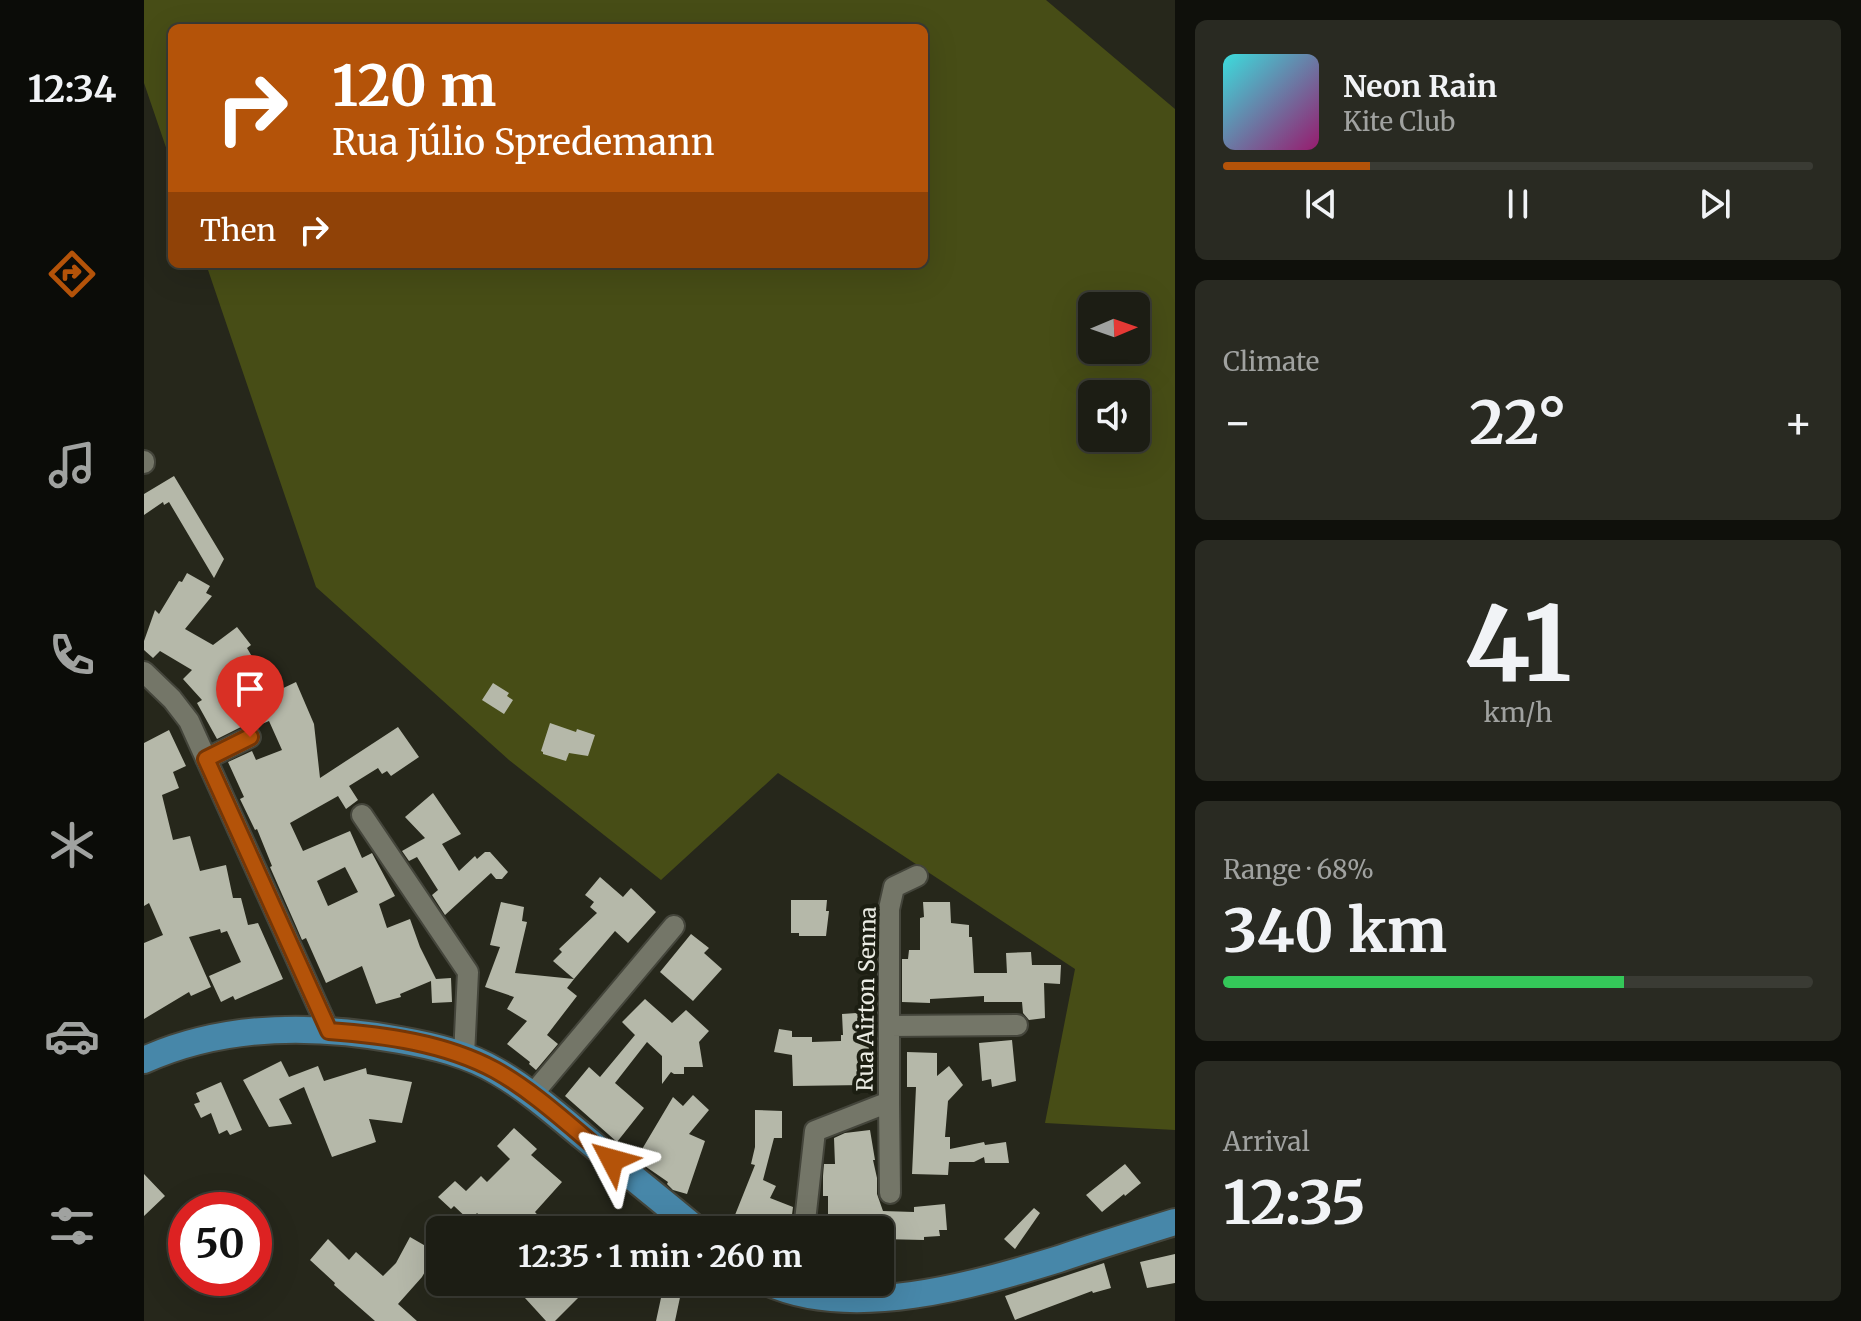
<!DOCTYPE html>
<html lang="en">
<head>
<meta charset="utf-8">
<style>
  :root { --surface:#1c1d14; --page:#292a22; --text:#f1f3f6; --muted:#a0a2a0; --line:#3a3b34; --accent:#b45309 }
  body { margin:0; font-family:Merriweather,serif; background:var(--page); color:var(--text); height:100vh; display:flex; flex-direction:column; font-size:30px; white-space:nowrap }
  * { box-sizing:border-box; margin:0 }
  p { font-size:26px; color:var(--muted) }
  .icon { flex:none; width:44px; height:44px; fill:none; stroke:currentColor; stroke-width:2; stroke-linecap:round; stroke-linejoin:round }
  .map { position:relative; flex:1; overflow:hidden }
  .details { display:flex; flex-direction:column; gap:20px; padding:20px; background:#0f100b; width:686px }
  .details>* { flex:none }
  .hud { position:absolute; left:24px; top:24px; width:760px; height:244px; border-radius:12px; box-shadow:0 8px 32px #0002,0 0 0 2px var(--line); background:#b45309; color:#fff; overflow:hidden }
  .needle { width:52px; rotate:88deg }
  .controls { position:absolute; left:934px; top:292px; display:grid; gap:16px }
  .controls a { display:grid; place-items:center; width:72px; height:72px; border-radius:12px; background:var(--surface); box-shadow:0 8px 32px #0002,0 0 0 2px var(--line); font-size:40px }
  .speed { position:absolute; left:24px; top:1192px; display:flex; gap:16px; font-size:40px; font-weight:700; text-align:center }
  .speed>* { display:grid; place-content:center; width:104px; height:104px; border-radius:50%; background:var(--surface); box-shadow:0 8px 32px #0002,0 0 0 2px var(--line); line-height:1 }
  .speed .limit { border:12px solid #d22; background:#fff; color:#111 }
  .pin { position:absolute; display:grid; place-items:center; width:68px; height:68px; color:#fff; margin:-82px -34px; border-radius:50% 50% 50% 0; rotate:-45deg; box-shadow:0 0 8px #0007 }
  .pin .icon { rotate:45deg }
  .me { position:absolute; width:88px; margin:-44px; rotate:309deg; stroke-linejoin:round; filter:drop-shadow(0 0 6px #0008) }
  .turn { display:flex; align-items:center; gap:28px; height:168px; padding:0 32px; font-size:36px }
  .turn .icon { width:104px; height:104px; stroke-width:2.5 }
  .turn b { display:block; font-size:56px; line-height:68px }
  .then { display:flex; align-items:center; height:76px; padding:0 32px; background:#0003; gap:16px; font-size:30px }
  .big { font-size:60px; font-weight:700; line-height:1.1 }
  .details .tile { flex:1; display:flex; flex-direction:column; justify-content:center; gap:12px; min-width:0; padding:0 28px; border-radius:12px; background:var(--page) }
  .details .dial { align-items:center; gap:0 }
  .dial b { font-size:104px; line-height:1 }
  .song { display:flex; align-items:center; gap:24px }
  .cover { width:96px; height:96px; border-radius:12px; background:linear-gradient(135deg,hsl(180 70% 55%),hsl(320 70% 35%)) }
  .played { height:8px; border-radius:4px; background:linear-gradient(90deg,var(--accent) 25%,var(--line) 25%) }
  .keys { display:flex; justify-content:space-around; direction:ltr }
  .heat { display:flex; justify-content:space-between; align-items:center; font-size:44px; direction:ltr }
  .charge { height:12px; border-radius:6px; background:linear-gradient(90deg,#34c759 68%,var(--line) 0) }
  .trip { position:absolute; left:282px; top:1216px; width:468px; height:80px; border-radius:12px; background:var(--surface); box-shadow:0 8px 32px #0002,0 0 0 2px var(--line); font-weight:700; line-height:80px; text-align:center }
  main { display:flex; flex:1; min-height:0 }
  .tabs { display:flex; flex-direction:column; width:144px; justify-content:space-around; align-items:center; background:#0b0c08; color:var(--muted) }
  .tabs .icon { width:56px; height:56px }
  .tabs .active { color:var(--accent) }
  .tabs b { font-size:36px; color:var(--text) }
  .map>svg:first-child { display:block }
  .green { fill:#474d16; fill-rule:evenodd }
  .building { fill:#b5b8a9; fill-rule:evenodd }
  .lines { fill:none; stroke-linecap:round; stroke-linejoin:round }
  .minor-casing { stroke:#44453b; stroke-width:24 }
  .major-casing { stroke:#44453b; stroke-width:30 }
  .minor { stroke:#747668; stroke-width:20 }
  .major { stroke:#4787a9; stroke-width:26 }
  .route-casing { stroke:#753606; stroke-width:20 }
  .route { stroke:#b45309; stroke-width:14 }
  .labels { text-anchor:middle; stroke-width:8; stroke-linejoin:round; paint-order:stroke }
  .street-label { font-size:22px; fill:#ebece4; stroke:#1c1e12 }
</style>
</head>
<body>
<main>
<nav class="tabs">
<b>12:34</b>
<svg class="icon active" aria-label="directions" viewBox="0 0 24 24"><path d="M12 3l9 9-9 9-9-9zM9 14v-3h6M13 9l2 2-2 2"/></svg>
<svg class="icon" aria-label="music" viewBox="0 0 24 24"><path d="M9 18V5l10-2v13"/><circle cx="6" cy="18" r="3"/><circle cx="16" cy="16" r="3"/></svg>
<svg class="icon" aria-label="phone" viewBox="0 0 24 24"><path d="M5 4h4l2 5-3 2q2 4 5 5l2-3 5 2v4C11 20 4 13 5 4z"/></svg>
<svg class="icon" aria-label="climate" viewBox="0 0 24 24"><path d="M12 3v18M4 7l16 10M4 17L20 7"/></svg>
<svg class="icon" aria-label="car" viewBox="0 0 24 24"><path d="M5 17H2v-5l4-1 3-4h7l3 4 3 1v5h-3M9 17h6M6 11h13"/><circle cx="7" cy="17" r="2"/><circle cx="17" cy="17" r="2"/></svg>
<svg class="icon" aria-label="filters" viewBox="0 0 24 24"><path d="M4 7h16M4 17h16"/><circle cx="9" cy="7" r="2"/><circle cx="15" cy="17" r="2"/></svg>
</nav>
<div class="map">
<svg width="1031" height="1321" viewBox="0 0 1031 1321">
  <rect width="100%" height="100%" fill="#26271b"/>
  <!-- green -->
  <path class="green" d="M0,0H902L1031,109V1130L901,1123L931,969L634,773L517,880L365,760L172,587L62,264H780V28H28V165L0,83ZM948,306H992V350H948ZM948,394H992V438H948Z"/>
  <!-- building -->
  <path class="building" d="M30,476L80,559L70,578L25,502L20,505L19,502L0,515V494Z
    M43,573L66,586L62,593L68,596L41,629L69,645L93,627L107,645L103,648L129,693L152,682L170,724L176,778L254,727L275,757L247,776L243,771L238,774L234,768L205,786L214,800L202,809L194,796L146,823L159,851L206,831L218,858L228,853L251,896L235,904L243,928L266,919L276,947L292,979L307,978L308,1002L288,1003L287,981L256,994L257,997L232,1004L218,966L182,983L162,938L158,940L152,926L126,867L128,866L113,829L111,830L96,799L100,797L84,762L108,751L112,760L138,750L125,721L113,726L108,724L101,725L73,739L53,703L58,700L39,679L48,670L16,651L9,658L0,650V641L11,610L15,614L35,581L38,582ZM201,867L214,892L184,906L173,881Z
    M349,683L365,693L363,696L369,700L360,714L338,700Z
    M406,723L432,732L433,729L451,735L444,756L425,753L422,761L399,754V752L397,751Z
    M25,730L42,766L29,772L35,788L18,795L29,840L46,836L56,871L82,865L89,898H97L104,925L114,923L139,979L91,1000L89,996L77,1002L65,976L97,962L83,931L77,933L76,929L45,937L67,987L47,996L45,992L0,1019V943L19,935L5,903L0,906V743Z
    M289,793L317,834L298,844L315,871L331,856L333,859L341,852H346L364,872L358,879H352L347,873L301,915L288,895L294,890L273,857L265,861L258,851L281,838L261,817Z
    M456,877L479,897L487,888L512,912L484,943L471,931L430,979L409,961L418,952L415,949L453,913L446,907L450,902L441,895Z
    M647,900H683L682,911H685L682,936H655V933H647Z
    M357,902L380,907L378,921L383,922L371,973L430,979L423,988L433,996L403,1035L414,1044L392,1070L385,1064L386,1062L363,1044L383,1021L363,1009L370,997L341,987L356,947L346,945Z
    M779,902H806L807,923L825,925V937H828L830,973H863L862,953L887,952L888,965H917L916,984L900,983L901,1018L885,1020L879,1013L878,1002H840V996L786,999V1003L758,1002V959H764L765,950H776V918L780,917Z
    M547,934L565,948L560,953L578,969L549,1001L516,972Z
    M501,999L528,1023L542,1010L565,1031L555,1042L559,1067H540V1074H530L527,1072L518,1084V1056L503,1042L471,1083L500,1108L473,1142L421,1096L445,1067L456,1077L491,1035L478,1022Z
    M727,1012L728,1056L720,1057V1085L649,1086L648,1055L630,1052L635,1029L648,1031V1037H668V1042L697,1041V1035H699L698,1014Z
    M868,1040L872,1081L848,1087L847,1079L838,1081L835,1043Z
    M763,1052L793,1053V1076L805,1066L819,1085L804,1101L801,1137H806V1149L840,1142L841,1145L862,1142L865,1163H841L840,1157L830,1162H805L804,1175L768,1174L772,1087H763Z
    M137,1061L145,1077L174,1066L180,1081L222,1068L223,1074L268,1082L258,1123L225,1119L232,1142L188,1157L160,1087L135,1099L148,1124L125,1127L99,1080Z
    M77,1082L98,1130L86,1135L83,1130L75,1134L67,1113L57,1118L50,1104L56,1102L52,1093Z
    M549,1095L565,1110L545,1134L561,1141L543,1194L529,1190L523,1184L524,1182L498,1164L500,1160L494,1156L529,1097L539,1106Z
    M611,1110L638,1111V1138H630L619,1180L632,1186L626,1198L649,1207L646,1230H585L611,1165L607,1164L611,1147Z
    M370,1128L393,1149L387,1155L418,1182L391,1212L407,1230H350L333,1213L326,1221L310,1206L307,1209L294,1197L311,1181L322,1191L337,1176L343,1182L366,1159L353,1146Z
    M726,1130L731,1160H729L733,1178V1194L739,1211L770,1212V1207L801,1204L803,1230H795L796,1236L780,1237V1240L736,1239V1230H684V1196H679V1176L680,1164H691L690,1138L701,1133Z
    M981,1164L997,1183L981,1196L980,1194L958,1212L942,1195Z
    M0,1174L21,1196L0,1216Z
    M890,1208L896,1213L871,1249L860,1239Z
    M266,1237L292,1252L278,1277L254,1304L273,1321H231L190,1285L191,1283L166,1260L184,1239L205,1260L212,1252L239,1276L252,1263Z
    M1031,1254V1283L1003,1288L996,1262Z
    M960,1263L967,1288L949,1293L948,1291L871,1320L861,1296Z
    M381,1282H450L411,1321H402L381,1298L390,1290Z
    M520,1284L538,1288L531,1321H512Z"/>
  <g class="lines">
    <!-- minor casing -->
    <g class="minor-casing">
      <path id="minor" d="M0,461V463
        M0,672L28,699L45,721L185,1031
        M62,759L106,737
        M218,815L324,972L320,1056
        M745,1026L873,1025
        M388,1095L530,926
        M745,1102L746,1193
        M660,1230L671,1131L745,1102V909L750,887L773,876"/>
    </g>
    <!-- major casing -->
    <g class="major-casing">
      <path id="major" d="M0,1060C80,1024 171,1024 256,1040C290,1046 324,1054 354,1072C385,1090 413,1115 441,1138C478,1169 516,1199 553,1230
        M623,1282C708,1321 830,1285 915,1259C953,1246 992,1234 1031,1222"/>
    </g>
    <!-- minor -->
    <use href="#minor" class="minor"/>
    <!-- major -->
    <use href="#major" class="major"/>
  </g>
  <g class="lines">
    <!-- route casing -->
    <g class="route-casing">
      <path id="route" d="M106,737L62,759L185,1031C240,1035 301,1043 351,1070C394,1094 430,1130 468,1160"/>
    </g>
    <!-- route -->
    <use href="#route" class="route"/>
  </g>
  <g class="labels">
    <!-- street labels -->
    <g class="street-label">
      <text transform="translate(722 999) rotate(-89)" y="8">Rua Airton Senna</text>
    </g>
  </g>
</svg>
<div class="controls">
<a><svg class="needle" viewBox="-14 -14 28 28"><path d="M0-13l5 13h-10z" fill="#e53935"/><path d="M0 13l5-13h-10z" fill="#a0a2a0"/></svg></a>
<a><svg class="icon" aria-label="sound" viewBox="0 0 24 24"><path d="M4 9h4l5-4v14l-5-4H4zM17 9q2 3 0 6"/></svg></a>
</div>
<div class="speed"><div class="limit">50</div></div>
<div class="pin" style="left:106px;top:737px;background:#d93025"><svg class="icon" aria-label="arrive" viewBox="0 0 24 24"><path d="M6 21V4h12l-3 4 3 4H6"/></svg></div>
<svg class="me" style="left:468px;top:1160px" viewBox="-20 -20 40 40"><path d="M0-17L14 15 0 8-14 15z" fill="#b45309" stroke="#fff" stroke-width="4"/></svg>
<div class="trip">12:35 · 1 min · 260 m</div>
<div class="hud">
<div class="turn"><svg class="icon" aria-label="right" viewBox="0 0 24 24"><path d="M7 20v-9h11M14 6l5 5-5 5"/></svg><div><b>120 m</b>Rua Júlio Spredemann</div></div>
<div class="then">Then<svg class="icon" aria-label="right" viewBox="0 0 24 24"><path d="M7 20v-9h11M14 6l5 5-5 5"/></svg></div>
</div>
</div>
<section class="details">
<div class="tile">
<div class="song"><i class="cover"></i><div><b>Neon Rain</b><p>Kite Club</p></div></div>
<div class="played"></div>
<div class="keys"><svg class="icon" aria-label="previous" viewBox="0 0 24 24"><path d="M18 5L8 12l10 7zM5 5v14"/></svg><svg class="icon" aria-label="pause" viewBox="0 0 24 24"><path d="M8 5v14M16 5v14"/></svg><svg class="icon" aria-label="next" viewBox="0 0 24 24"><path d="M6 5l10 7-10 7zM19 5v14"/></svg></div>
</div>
<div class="tile"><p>Climate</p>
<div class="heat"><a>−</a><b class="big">22°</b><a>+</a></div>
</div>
<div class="tile dial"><b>41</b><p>km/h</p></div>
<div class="tile"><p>Range · 68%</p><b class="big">340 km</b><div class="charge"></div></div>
<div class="tile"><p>Arrival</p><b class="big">12:35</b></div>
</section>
</main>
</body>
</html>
